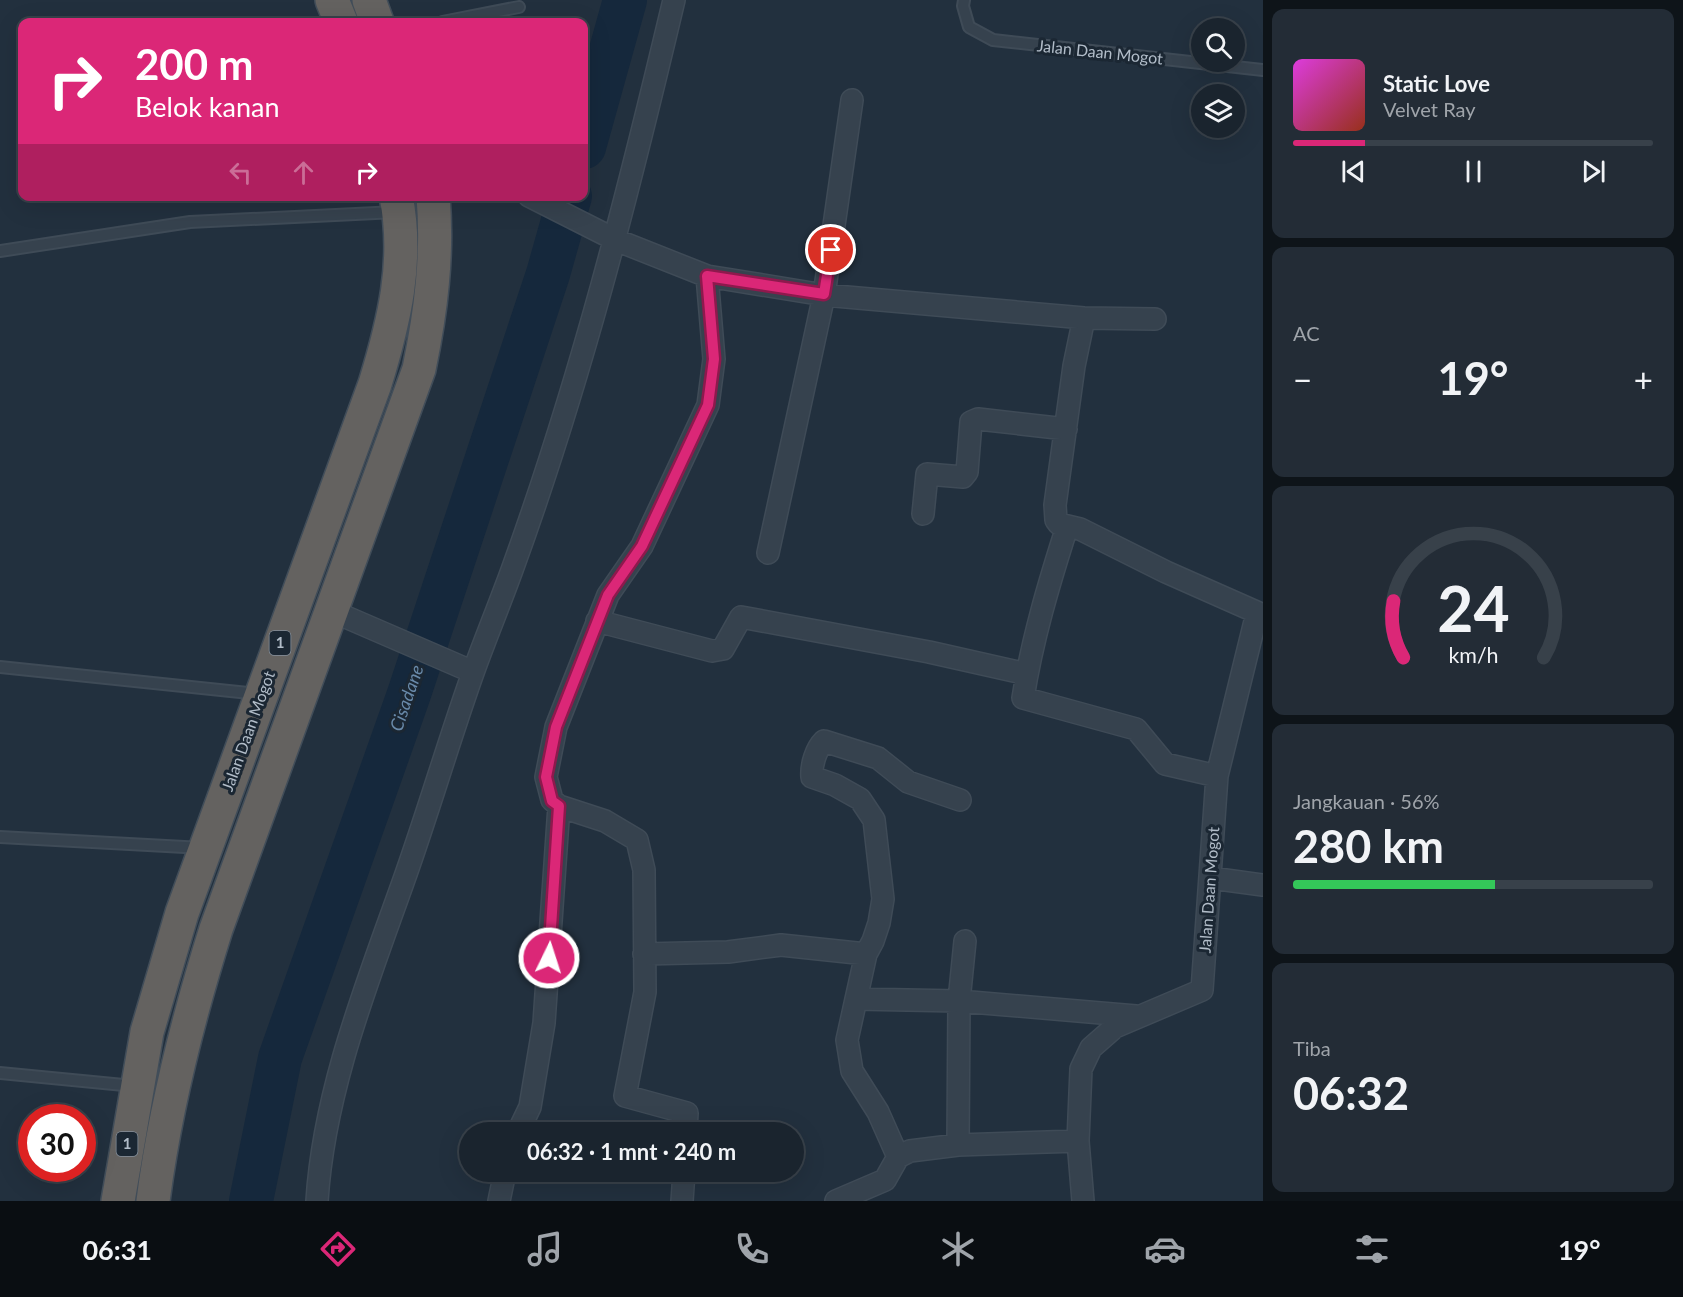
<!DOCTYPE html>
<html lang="id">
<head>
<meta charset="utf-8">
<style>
  :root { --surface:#1a242e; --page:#232c36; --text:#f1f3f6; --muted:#9fa4aa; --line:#38414a; --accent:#db2777 }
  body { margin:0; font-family:Lato,sans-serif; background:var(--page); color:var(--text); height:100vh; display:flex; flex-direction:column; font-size:22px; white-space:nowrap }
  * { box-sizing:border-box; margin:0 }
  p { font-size:20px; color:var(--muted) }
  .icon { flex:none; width:33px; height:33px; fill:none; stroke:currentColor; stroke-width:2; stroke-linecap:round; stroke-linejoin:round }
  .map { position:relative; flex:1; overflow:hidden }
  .side { display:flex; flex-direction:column; gap:9px; padding:9px; background:#0e1419; width:420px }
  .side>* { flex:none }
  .guide { position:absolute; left:18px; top:18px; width:570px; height:183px; border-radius:12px; box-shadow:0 6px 24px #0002,0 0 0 2px var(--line); background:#db2777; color:#fff; overflow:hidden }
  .fabs { position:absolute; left:1191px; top:18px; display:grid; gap:12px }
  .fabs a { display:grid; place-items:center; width:54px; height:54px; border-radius:50%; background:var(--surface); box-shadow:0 6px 24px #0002,0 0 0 2px var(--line); font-size:30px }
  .speed { position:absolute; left:18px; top:1104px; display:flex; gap:12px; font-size:30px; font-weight:700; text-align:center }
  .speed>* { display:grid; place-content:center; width:78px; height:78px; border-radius:50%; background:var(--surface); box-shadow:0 6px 24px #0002,0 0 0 2px var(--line); line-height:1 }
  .speed .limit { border:9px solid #d22; background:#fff; color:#111 }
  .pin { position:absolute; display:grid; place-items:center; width:51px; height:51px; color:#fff; margin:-26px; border:3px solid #fff; border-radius:50%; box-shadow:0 2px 6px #0007 }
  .me { position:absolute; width:66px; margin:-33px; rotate:4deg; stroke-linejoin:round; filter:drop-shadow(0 0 4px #0008) }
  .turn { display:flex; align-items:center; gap:21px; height:126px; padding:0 18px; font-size:27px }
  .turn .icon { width:78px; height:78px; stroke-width:2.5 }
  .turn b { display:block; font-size:42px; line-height:51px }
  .lanes { display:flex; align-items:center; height:57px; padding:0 18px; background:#0003; justify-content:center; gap:30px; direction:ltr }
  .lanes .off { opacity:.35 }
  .big { font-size:45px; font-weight:700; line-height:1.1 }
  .side .card { flex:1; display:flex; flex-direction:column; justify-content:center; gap:9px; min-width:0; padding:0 21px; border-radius:12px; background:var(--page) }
  .side .dial { align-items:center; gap:0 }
  .dial svg { height:156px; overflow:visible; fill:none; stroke:var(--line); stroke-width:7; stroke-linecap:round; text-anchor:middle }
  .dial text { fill:var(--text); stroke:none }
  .song { display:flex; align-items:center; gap:18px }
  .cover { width:72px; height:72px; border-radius:9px; background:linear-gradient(135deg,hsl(300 70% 55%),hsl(10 70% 35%)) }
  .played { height:6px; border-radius:3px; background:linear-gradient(90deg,var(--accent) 20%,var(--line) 20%) }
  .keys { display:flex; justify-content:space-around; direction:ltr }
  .heat { display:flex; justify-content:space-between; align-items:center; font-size:33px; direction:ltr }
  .charge { height:9px; border-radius:4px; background:linear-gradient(90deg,#34c759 56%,var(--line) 0) }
  .trip { position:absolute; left:459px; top:1122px; width:345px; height:60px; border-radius:30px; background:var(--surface); box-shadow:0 6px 24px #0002,0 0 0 2px var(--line); font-weight:700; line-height:60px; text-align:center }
  .dock { display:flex; height:96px; justify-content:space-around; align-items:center; background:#0a0e12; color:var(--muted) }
  .dock .icon { width:42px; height:42px }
  .dock .on { color:var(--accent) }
  .dock b { font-size:27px; color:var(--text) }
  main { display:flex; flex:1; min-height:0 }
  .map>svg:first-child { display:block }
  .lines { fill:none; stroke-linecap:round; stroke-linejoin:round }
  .river { stroke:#15283c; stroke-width:44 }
  .service-casing { stroke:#3f4b57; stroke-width:14 }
  .minor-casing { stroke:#3f4b57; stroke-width:24 }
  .trunk-casing { stroke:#414d59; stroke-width:36 }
  .service { stroke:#36424e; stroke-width:10 }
  .minor { stroke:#36424e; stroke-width:21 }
  .trunk { stroke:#646260; stroke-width:33 }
  .route-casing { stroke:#8e194d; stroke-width:15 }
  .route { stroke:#db2777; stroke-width:10 }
  .labels { text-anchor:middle; stroke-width:6; stroke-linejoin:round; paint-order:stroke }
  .shield { fill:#1b2733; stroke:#85909c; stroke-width:1.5 }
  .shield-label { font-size:15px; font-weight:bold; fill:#b2bdc9 }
  .street-label { font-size:16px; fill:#b2bdc9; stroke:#1b2733 }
  .water-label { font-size:18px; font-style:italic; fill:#698aaa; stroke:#1b2733 }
</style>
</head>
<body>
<main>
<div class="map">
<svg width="1263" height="1201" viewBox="0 0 1263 1201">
  <rect width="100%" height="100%" fill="#22303e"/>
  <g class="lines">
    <!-- river -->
    <path class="river" d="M584,147L625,0
      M251,1201L280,1058L409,694L548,274L570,196"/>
    <!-- service casing -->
    <g class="service-casing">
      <path id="service" d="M964,0L963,6L969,27L993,40L1263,70
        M442,22L519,7
        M0,251L190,222L396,212
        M0,667L259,694
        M0,837L203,848
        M0,1073L134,1086"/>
    </g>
    <!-- minor casing -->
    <g class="minor-casing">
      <path id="minor" d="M529,196L616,240L707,276L824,295L1084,318L1155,319
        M1084,318L1074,366L1055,505L1056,520L1059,524L1080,529L1166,572L1263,615
        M923,514L927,474L963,477L967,472L971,422L978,419L1066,429
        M1067,527C1049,583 1032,640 1023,698L1136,729L1165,764L1217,776
        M768,553L824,295L852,100
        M332,611L473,672
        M597,621L712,651L723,649L741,617L929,652L1027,674
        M1211,878L1263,885
        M644,954L728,952L781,945L866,954
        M856,999L959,1001L1136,1016
        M518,1132L530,1107L544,1023L559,806
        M686,1132L687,1113L625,1096L645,992L644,870L637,840L605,821L559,806L552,800L546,777L556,727L608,595L642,546L708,405L714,359L707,276
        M958,1145L959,1001L965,941
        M898,1157L878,1112L852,1071L847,1040L866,954L873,941L879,923L883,899L874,820L860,799L835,785L812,777C811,765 816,749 824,741L878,758L908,782L960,800
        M317,1201C324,1088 369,979 406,874C430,806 450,737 474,670C486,637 500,603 512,570C580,383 628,194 674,0
        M499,1201L505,1172
        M682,1201L684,1172
        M836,1201L885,1180L898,1157L910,1151L958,1145L1078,1141
        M1083,1201L1078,1141L1081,1069L1091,1048L1115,1027L1202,990L1217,776L1257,613"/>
    </g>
    <!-- trunk casing -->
    <g class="trunk-casing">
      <path id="trunk" d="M332,0L341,22
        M369,0L377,22
        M118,1201L147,1032L182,913L375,384C394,322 409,261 396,196
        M153,1201C165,1108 188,1018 216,929L419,369C431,311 438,255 433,196"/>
    </g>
    <!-- service -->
    <use href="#service" class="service"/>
    <!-- minor -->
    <use href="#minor" class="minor"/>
    <!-- trunk -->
    <use href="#trunk" class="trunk"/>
  </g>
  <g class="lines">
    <!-- route casing -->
    <g class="route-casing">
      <path id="route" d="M549,958L559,806L552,801L546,777L556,727L608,595L642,546L708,405L714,359L707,276L824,294L831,250"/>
    </g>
    <!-- route -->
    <use href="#route" class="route"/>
  </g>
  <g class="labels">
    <!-- shield labels -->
    <g class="shield">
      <rect x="269.5" y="631" width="21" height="24" rx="4.5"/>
      <rect x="116.5" y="1132" width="21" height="24" rx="4.5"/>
    </g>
    <g class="shield-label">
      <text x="280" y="648">1</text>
      <text x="127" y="1149">1</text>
    </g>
    <!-- street labels -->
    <g class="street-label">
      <text transform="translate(1100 52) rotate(6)" y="6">Jalan Daan Mogot</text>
      <text transform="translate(248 731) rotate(-70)" y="6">Jalan Daan Mogot</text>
      <text transform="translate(1209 890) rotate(-86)" y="6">Jalan Daan Mogot</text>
    </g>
    <!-- water labels -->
    <g class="water-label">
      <text transform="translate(407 698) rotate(-71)" y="6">Cisadane</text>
    </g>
  </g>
</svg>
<div class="fabs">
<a><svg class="icon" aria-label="search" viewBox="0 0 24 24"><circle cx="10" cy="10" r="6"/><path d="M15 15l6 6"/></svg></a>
<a><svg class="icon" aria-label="layers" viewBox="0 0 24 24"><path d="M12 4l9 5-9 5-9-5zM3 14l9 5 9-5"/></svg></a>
</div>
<div class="speed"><div class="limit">30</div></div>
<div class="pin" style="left:831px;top:250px;background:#d93025"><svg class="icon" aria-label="arrive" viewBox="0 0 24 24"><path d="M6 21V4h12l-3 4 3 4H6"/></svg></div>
<svg class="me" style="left:549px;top:958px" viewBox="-20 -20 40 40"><circle r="17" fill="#db2777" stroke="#fff" stroke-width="3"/><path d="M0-11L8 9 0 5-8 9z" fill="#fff"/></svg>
<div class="trip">06:32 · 1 mnt · 240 m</div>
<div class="guide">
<div class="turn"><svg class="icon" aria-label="right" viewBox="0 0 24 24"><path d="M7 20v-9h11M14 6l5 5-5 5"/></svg><div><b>200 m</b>Belok kanan</div></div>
<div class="lanes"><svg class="icon off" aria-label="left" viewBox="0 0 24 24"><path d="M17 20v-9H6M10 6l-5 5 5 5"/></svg><svg class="icon off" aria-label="ahead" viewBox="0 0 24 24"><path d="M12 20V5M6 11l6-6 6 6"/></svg><svg class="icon" aria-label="right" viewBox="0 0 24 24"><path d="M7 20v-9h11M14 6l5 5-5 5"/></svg></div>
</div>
</div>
<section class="side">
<div class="card">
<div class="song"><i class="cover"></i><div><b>Static Love</b><p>Velvet Ray</p></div></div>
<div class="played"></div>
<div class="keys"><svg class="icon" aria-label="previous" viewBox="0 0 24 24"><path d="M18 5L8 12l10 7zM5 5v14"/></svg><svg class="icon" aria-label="pause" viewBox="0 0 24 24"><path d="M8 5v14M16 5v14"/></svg><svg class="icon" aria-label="next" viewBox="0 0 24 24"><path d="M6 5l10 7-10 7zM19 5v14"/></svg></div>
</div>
<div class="card"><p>AC</p>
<div class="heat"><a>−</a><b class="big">19°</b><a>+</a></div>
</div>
<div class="card dial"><svg viewBox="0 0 100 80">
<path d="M14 69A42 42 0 1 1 86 69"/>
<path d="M14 69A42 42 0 0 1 9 40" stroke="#db2777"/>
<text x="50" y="56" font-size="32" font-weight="700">24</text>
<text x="50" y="72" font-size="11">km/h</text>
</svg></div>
<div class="card"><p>Jangkauan · 56%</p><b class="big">280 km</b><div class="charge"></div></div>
<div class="card"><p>Tiba</p><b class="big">06:32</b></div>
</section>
</main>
<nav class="dock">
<b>06:31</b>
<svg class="icon on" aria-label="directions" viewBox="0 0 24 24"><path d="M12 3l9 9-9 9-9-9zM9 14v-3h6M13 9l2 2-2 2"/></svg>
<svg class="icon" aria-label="music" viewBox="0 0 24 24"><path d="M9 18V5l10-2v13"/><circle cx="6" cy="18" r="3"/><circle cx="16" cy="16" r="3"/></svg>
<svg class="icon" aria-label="phone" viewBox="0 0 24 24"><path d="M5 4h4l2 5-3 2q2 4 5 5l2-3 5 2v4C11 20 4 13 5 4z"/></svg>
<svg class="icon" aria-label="climate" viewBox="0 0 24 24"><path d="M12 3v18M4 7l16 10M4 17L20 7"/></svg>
<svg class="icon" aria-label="car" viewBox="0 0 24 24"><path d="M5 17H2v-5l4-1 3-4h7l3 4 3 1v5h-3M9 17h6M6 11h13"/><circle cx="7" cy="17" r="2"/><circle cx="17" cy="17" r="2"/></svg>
<svg class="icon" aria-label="filters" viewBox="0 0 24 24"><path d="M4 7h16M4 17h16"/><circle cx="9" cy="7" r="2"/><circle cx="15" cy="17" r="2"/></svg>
<b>19°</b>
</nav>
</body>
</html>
